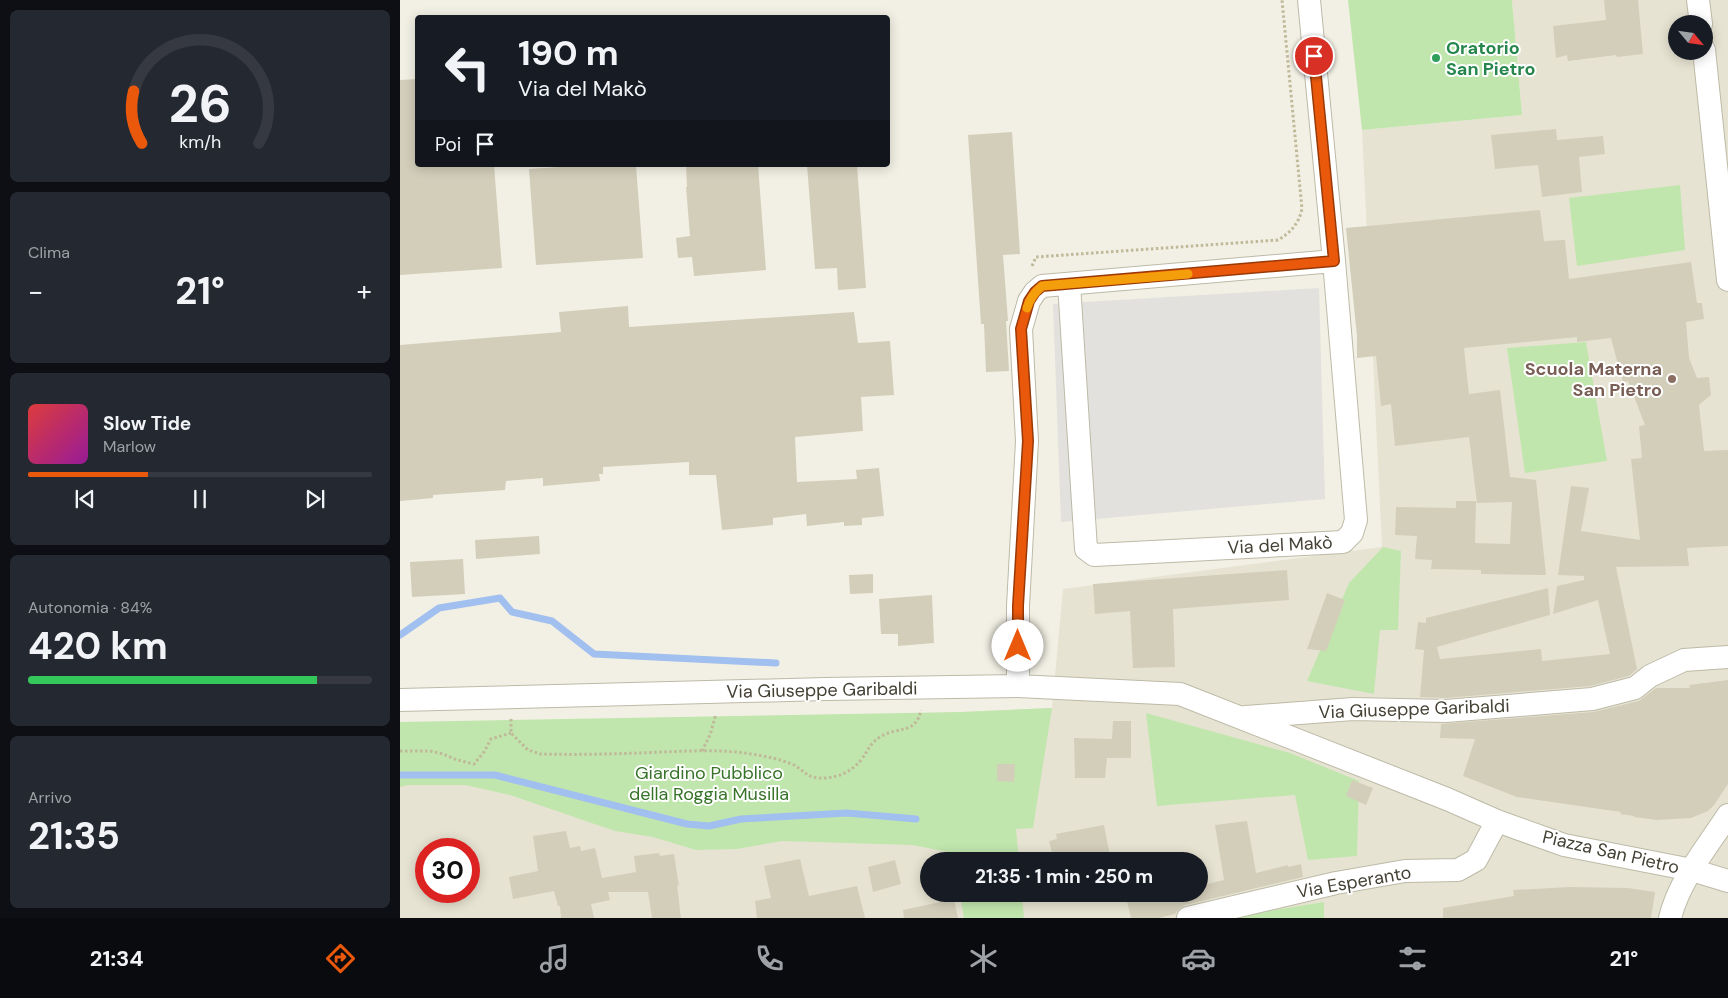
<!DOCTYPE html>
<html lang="it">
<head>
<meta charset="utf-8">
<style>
  :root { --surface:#171b24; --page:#242831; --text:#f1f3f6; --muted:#9ea1a6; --line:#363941; --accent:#ea580c }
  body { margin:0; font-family:"DM Sans",sans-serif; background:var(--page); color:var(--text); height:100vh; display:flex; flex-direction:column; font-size:19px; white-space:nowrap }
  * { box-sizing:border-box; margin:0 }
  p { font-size:16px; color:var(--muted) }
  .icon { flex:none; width:28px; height:28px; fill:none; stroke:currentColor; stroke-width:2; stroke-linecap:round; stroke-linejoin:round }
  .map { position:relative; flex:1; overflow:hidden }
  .drawer { display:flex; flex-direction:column; gap:10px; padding:10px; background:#0d0f14; width:400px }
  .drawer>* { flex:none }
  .banner { position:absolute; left:15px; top:15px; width:475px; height:152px; border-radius:5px; box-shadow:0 2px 12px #0003; background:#171b24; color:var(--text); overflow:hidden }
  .needle { width:32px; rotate:119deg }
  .fabs { position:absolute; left:1268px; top:15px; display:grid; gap:10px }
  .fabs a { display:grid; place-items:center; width:45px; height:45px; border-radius:50%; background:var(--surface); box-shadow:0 2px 12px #0003; font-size:25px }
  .speed { position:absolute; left:15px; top:838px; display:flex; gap:10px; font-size:25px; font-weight:700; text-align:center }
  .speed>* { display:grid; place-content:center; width:65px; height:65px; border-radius:50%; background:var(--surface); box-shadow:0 2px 12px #0003; line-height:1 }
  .speed .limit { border:8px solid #d22; background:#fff; color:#111 }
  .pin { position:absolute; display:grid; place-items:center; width:42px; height:42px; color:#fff; margin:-21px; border:2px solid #fff; border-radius:50%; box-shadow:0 1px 5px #0007 }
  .me { position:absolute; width:55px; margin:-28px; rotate:0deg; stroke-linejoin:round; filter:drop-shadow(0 0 4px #0008) }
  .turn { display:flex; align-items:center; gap:18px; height:105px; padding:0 20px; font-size:22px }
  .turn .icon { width:65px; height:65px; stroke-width:2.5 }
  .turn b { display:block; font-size:35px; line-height:42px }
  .then { display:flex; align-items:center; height:48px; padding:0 20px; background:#0003; gap:10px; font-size:19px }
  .big { font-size:38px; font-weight:700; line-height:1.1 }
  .drawer .tile { flex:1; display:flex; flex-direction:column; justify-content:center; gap:8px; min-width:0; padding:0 18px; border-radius:8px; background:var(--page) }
  .drawer .dial { align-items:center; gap:0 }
  .dial svg { height:130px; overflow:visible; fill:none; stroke:var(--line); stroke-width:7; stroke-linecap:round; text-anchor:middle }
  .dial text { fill:var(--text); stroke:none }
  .song { display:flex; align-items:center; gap:15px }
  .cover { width:60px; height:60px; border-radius:8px; background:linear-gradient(135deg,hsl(0 70% 55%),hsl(300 70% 35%)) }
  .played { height:5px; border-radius:2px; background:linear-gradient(90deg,var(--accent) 35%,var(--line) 35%) }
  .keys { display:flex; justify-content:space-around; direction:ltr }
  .heat { display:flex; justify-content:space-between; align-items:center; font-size:28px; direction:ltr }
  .charge { height:8px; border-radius:4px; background:linear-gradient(90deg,#34c759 84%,var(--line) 0) }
  .trip { position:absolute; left:520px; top:852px; width:288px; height:50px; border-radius:25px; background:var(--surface); box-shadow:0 2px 12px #0003; font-weight:700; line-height:50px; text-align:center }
  .tabs { display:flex; height:80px; justify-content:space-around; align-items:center; background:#090b0e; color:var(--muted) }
  .tabs .icon { width:35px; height:35px }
  .tabs .on { color:var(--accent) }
  .tabs b { font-size:22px; color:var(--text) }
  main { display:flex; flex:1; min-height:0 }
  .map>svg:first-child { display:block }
  .residential { fill:#e6e3d2; fill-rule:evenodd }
  .green { fill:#c1e6ad }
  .parking { fill:#e3e1dd }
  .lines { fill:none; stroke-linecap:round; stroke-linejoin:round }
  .stream { stroke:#a1bfef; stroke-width:7 }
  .building { fill:#d3ceba }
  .minor-casing { stroke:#bdbaa7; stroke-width:24 }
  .path { stroke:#bfb999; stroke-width:3; stroke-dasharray:2.5 2.5; stroke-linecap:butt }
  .minor { stroke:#fff; stroke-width:22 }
  .route-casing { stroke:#983908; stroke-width:12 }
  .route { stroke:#ea580c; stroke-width:9 }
  .slow { stroke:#f59e0b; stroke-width:9 }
  .leisure-dot { fill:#2e9e5b; stroke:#fff; stroke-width:2 }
  .education-dot { fill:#8d6e63; stroke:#fff; stroke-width:2 }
  .labels { text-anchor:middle; stroke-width:4; stroke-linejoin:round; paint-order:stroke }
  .leisure-label { font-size:18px; font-weight:bold; fill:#27864d; stroke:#fff; text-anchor:start }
  .education-label { font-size:18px; font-weight:bold; fill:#785e54; stroke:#fff; text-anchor:end }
  .street-label { font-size:18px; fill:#444134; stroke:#fff }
  .park-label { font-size:18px; fill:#377429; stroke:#fff }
</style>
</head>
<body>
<main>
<section class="drawer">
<div class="tile dial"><svg viewBox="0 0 100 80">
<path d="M14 69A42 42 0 1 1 86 69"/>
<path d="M14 69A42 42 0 0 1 9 37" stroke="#ea580c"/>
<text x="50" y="56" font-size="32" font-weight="700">26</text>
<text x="50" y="72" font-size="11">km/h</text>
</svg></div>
<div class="tile"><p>Clima</p>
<div class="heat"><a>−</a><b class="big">21°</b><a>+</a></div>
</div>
<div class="tile">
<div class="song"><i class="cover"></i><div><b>Slow Tide</b><p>Marlow</p></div></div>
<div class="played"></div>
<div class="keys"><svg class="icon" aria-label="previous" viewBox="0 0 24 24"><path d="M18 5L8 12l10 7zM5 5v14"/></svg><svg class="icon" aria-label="pause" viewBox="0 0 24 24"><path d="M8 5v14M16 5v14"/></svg><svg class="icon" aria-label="next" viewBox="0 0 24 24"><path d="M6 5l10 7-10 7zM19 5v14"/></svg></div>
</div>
<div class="tile"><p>Autonomia · 84%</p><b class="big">420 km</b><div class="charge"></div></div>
<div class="tile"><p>Arrivo</p><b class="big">21:35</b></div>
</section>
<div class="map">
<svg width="1328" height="918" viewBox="0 0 1328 918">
  <rect width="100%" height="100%" fill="#f2f0e4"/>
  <!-- residential -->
  <path class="residential" d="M1112,0H1328V918H0V736L652,708L663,589L982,547L962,130L1122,115ZM1276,24H1304V51H1276ZM26,849H69V891H26ZM529,861H799V894H529Z"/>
  <!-- green -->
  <path class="green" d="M948,0H1112L1122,115L962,130Z
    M1280,185L1285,250L1177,266L1169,198Z
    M1186,342L1207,461L1125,473L1107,348Z
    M983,547L1001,551L998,630H980L974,694L907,681L949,583Z
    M652,708L633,828L616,829L619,861H555L554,853L512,845L382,841L337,849L296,850L253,837L215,831L110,795L65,785H8L0,787V722L562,712Z
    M746,713L890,753L959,781L957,856L908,860L895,795L757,806Z
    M560,894H622L624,918H564Z
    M924,902V918H826Z"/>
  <!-- parking -->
  <path class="parking" d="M919,288L925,499L661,522L653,304Z"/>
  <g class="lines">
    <!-- stream -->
    <path class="stream" d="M0,635L39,608L100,598L112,612L152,621L194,654L376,663
      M0,775H95L287,824L309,826L341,819L447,813L516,819"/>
  </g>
  <!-- building -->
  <path class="building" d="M1204,0H1238L1243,54L1217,57L1216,55L1168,61L1167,55L1156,58L1153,26L1206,20Z
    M18,79V165H94L102,268L0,275V80Z
    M1156,129L1157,140L1203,136L1205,154L1179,157L1182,192L1142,197L1138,165L1095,169L1091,135Z
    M612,132L620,254L603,255L608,321H606L609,371L586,372L584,324H581L568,135Z
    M190,165H236L243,258L136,265L129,169Z
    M286,165H358L366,270L294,276L292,257L278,258L276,238L290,236L286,187H287Z
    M407,165H457L466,288L438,290L437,268L415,269Z
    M1140,210L1144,241L1165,240L1169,279L1291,262L1297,303H1302L1304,319L1286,322L1289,358L1297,378L1309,377L1311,395L1299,405L1304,451L1328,450V546L1287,548L1289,566L1216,567L1237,669L1229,676L1190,686L1046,698L1020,697L1024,650L1015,649L1018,622L1026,623V618L1148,588L1150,615L1037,647L1040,659L1141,649L1142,661L1210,654L1198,600L1153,614L1157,586L1184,580V576L1158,575L1171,486L1189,488L1181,531L1240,540L1231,459L1242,458L1239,426L1245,425L1228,381L1223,383L1211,338L1177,342V337L1064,348L1069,394L1100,390L1110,477L1136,480L1146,575L1081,574V570L1031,569L1032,560L1015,559L1017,536L995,535L996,507L1056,508V501H1076L1075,543L1110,544L1112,502L1077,503L1069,437L995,446L991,404L981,406L976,356L957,358V336L946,228Z
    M228,306L229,327L454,312L458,343L490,341L494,395L461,397L463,431L395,437L397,482L457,479L456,470L479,468L484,516L462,518V525L444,526V522L407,526L406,514L373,518V525L322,530L316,475H289V462L203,467V474H199L200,481L143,486V478L106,481L105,490L33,495V498L0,501V345L161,332L159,312Z
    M139,536L140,554L76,559L75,540Z
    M63,559L65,594L12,597L10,562Z
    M887,570L889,600L773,609L775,667L733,668L730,611L695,614L693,584Z
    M473,574V593L450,594L449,575Z
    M927,593L945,600L926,651L907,649Z
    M532,595L534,643L498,646V634H481L479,599Z
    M1328,680V784L1314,805L1308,811L1291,818L1257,820L1234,817V816L1220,814L1221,812L1117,797L1063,776L1075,739L1040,738L1041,724L1193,712L1239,701L1256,688H1290L1289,685Z
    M713,721H731V758H707L705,778H675L674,738L712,739Z
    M597,764H615L614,782L597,781Z
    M952,780L973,788L966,805L946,796Z
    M847,821L856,873L888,865V867L901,864L903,877L785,905L779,909L775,914L759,918H731L727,901L744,898L743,894H799V886L824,880L815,825Z
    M704,825L711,861H654L649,841L657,839L656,834Z
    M166,831L170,848L180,846L181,851L195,848L202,878L236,872L234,856L259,853L260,856L274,854L279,886L277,885L281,918H252L248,892H208L210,900L191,904L194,918H161L160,906H158L154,891L113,899L109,877L138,871L133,836Z
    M400,859L409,896L457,886L465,918H357L355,901L371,898L364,866Z
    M495,860L501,884L473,892L468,867Z
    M1169,887L1228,888L1255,892L1251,918H1043V908L1114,896L1113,890Z
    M554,899L558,918H504L503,910Z"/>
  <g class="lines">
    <!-- minor casing -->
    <g class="minor-casing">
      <path id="minor" d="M1298,0L1301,24
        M1304,50L1328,280
        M669,284L686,549L694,555L943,542L952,533L956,520L934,261L909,0
        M618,686V606L627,441L621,329L629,301L635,292L642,286L934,261
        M0,700L425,689L618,686L780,694L1047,799L1097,821L1164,845L1292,870L1328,881
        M846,717L953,709L1046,711L1192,699L1235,688L1250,676L1284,660L1328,657
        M788,918L936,883L1005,871L1058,870L1076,860L1097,821
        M1270,918C1279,881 1307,847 1328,815"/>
    </g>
    <!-- path -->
    <path class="path" d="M632,266L636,257L878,240C891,232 898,225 902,209L882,0
      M111,719V733L128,750L140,754C180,755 220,754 261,752C291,751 322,749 351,754C365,756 379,759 392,764C406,771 406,779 425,778C440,777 452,771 461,760C469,750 468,745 480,737C497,726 516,735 521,710
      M0,751H30L43,754L57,760L74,764L84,752L91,739L111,733
      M302,751L310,735L316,714"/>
    <!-- minor -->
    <use href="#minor" class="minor"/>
  </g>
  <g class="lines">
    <!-- route casing -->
    <g class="route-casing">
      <path id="route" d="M618,646V606L628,441L621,329L629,301L635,292L642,286L934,261L914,56"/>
    </g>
    <!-- route -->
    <use href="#route" class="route"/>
    <!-- slow -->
    <path class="slow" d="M627,308C630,298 635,292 642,286L788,274"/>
  </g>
  <!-- markers -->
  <circle class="leisure-dot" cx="1036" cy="58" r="5"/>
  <circle class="education-dot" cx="1272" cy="379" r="5"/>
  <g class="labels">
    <!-- leisure labels -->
    <g class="leisure-label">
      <text x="1046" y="54">Oratorio<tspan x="1046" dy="21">San Pietro</tspan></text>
    </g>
    <!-- education labels -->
    <g class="education-label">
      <text x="1262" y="375">Scuola Materna<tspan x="1262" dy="21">San Pietro</tspan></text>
    </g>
    <!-- street labels -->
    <g class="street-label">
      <text transform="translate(880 545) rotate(-3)" y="6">Via del Makò</text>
      <text transform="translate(422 690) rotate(-1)" y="6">Via Giuseppe Garibaldi</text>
      <text transform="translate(1014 709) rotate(-2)" y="6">Via Giuseppe Garibaldi</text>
      <text transform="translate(1211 852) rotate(13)" y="6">Piazza San Pietro</text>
      <text transform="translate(954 882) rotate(-10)" y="6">Via Esperanto</text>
    </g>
    <!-- park labels -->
    <g class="park-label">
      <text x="309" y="779">Giardino Pubblico<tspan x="309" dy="21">della Roggia Musilla</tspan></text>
    </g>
  </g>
</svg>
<div class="fabs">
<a><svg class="needle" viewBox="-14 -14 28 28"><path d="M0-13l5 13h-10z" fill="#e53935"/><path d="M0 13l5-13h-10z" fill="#9ea1a6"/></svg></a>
</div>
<div class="speed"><div class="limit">30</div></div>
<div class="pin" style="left:914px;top:56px;background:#d93025"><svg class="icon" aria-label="arrive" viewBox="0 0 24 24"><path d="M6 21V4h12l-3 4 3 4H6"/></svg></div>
<svg class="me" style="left:618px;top:646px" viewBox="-20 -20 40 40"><circle r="19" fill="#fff"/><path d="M0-13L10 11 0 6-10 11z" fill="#ea580c"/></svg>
<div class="trip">21:35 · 1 min · 250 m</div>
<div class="banner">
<div class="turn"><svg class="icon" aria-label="left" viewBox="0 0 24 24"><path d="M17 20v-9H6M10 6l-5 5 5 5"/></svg><div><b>190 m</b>Via del Makò</div></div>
<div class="then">Poi<svg class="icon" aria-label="arrive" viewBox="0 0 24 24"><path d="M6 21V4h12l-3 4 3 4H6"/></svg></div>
</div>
</div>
</main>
<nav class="tabs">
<b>21:34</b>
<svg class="icon on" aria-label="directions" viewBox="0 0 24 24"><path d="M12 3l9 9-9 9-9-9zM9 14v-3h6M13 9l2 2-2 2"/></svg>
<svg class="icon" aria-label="music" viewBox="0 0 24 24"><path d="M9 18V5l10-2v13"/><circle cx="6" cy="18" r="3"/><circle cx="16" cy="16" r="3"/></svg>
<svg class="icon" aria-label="phone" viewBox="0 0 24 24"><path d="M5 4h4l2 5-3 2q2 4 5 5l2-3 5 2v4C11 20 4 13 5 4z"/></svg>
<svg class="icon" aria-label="climate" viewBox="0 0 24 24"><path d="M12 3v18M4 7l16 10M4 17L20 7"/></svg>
<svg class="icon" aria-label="car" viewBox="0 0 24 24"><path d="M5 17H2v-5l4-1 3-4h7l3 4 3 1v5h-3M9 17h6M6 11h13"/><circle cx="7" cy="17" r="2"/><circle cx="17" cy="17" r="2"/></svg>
<svg class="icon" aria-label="filters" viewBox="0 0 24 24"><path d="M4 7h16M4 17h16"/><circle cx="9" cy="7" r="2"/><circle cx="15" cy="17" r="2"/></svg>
<b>21°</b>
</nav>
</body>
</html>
